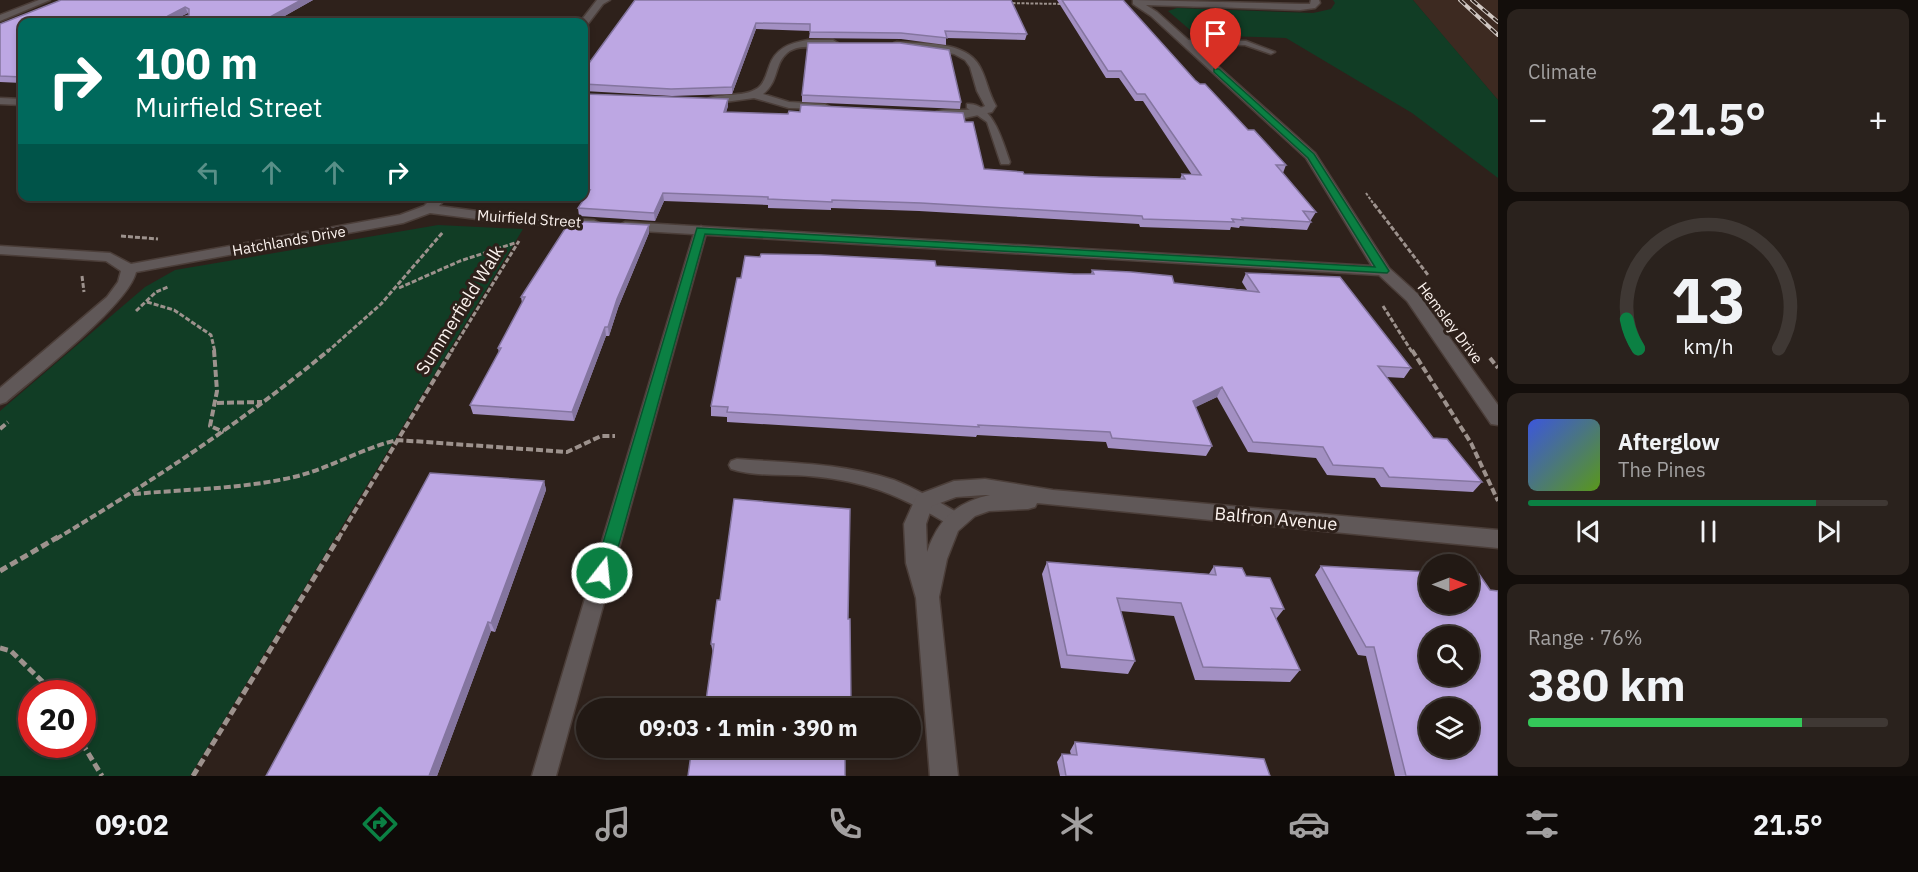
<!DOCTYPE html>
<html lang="en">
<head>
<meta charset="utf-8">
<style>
  :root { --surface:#221914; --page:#2a221d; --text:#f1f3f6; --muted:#a2a0a0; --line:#3f3834; --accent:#0b8043 }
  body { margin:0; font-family:"IBM Plex Sans",sans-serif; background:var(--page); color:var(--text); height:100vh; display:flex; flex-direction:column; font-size:22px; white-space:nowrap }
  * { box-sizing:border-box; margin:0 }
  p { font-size:20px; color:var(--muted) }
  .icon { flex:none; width:33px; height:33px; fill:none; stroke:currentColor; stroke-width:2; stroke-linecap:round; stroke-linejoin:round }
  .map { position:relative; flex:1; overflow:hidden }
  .details { display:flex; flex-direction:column; gap:9px; padding:9px; background:#130e0b; width:420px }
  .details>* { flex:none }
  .guide { position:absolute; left:18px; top:18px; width:570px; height:183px; border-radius:12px; box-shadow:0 3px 9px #0003,0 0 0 2px var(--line); background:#00695c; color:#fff; overflow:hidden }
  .needle { width:39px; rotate:90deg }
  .controls { position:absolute; left:1419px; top:554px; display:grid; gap:12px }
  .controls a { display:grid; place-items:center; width:60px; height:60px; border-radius:50%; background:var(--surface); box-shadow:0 3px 9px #0003,0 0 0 2px var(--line); font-size:30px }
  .speed { position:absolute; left:18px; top:680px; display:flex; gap:12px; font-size:30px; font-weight:700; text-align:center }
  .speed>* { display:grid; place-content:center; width:78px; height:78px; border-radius:50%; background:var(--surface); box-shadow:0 3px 9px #0003,0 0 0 2px var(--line); line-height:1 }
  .speed .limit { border:9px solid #d22; background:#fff; color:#111 }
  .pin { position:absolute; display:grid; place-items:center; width:51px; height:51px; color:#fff; margin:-62px -26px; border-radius:50% 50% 50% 0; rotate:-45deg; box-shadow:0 0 6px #0007 }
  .pin .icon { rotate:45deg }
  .me { position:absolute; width:66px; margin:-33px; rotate:16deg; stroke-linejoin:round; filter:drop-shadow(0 0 4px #0008) }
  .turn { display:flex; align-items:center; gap:21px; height:126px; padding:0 18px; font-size:27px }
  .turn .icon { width:78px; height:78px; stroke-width:2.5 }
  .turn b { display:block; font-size:42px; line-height:51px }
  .lanes { display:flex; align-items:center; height:57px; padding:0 18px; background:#0003; justify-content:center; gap:30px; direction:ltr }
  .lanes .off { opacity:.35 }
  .big { font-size:45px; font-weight:700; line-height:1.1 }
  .details .card { flex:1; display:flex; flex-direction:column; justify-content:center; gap:9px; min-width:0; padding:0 21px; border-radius:12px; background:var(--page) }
  .details .dial { align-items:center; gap:0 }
  .dial svg { height:156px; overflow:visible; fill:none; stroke:var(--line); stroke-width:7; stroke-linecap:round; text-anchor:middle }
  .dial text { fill:var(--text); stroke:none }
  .song { display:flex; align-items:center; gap:18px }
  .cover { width:72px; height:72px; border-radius:9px; background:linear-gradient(135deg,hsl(230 70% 55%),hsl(90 70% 35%)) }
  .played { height:6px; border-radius:3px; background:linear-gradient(90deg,var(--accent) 80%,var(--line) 80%) }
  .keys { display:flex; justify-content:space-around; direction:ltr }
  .heat { display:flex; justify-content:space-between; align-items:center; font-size:33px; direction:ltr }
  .charge { height:9px; border-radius:4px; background:linear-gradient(90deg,#34c759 76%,var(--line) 0) }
  .trip { position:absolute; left:576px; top:698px; width:345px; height:60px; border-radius:30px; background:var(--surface); box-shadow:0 3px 9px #0003,0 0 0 2px var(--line); font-weight:700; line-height:60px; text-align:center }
  .tab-bar { display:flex; height:96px; justify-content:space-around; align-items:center; background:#0e0a08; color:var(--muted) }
  .tab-bar .icon { width:42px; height:42px }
  .tab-bar .on { color:var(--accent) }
  .tab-bar b { font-size:27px; color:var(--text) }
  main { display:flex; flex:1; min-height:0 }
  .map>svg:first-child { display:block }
  .built { fill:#3d2a21 }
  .green { fill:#113d25; fill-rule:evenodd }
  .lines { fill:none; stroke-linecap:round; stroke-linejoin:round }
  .service-casing { stroke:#4b3e39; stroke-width:3 }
  .minor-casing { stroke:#4b3e39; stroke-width:3 }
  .path-far3 { stroke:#9d928d; stroke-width:2; stroke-dasharray:3 1.5; stroke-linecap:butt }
  .path-far2 { stroke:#9d928d; stroke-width:3; stroke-dasharray:5 2; stroke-linecap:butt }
  .path-far1 { stroke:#9d928d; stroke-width:4; stroke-dasharray:7 3; stroke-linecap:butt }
  .path { stroke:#9d928d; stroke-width:5; stroke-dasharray:8 4; stroke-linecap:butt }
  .service { fill:#605858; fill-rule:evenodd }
  .minor { fill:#605858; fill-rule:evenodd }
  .rail-casing { stroke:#d0c7c2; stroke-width:4 }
  .rail { stroke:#2e211b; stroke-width:2; stroke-dasharray:7; stroke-linecap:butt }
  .wall { fill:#a390c3; fill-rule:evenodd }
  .shaded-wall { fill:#84759f }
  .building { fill:#bda7e3; stroke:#84759f; stroke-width:1.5; fill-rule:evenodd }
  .route { fill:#0b8043; stroke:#07532c; stroke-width:1.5 }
  .labels { text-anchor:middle; stroke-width:6; stroke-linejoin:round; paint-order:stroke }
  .far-street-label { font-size:15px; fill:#fbf2ee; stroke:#2e211b }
  .street-label { font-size:18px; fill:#fbf2ee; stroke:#2e211b }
</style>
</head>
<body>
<main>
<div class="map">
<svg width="1498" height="776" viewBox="0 0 1498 776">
  <rect width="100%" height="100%" fill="#2e211b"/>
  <!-- built -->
  <path class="built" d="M1413,0H1498V100L1450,44Z"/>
  <!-- green -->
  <path class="green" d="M1333,0H1413L1498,100V178L1412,113L1286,38L1196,35L1168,11L1177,8L1313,13L1331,9L1335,3Z
    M438,225L523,229L190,776H0V411L145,287L175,270ZM32,693H82V744H32Z"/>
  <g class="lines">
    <!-- service casing -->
    <g class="service-casing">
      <path id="service" d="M1182,40L1246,41L1275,52L1271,54L1245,45L1185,44H1182Z
        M967,104C993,102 1003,143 1010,162L1009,164H1001L987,122L967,108Z
        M701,226L707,230L556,776H532L695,230Z
        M737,459C790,463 843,463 894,480C917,489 939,502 960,514L963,519L960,524L954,526L948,524C899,495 867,481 809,476C784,474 755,477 731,469L729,465L731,461Z"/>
    </g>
    <!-- minor casing -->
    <g class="minor-casing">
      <path id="minor" d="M39,0H50L0,21V15Z
        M597,0H610L603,4L587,25L584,26V22H580Z
        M1133,0L1300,4H1310L1311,0H1319L1320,3L1315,8L1300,10L1146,5L1157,12L1315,153L1389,268L1419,295L1498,405V425L1491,424L1407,301L1379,275L625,230L618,226L625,222L1372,266L1306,158L1151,16L1133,4Z
        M808,40H833L838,43C824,52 802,41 787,53C774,64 779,82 763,94L789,102L825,104L830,107L829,109L789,108L754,98L710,104L705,101C717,91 742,99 758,88C765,82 766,75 769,67C775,48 790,43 808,40Z
        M897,42C922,44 966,40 980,67C987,80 988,92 996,106L992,112L965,118L936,115L934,113C944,106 969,114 985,106L977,91L970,67L965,60L954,54L939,51L894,47V43Z
        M0,98L22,99V105L0,104Z
        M434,196H448L439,206L500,214L594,220L601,224L594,228L500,222L430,213L403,223L136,272C129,304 35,377 6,402L0,404V388L107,297L118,282L121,271L106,261L0,254V246L110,253L131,264L400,215L424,206Z
        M985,479L1053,490L1498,530V548L1037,503L1035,507L1028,509L989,511L975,516L958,531L947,559L939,597L958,776H930L916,598L906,563L904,524L917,495L954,481ZM985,495H990C957,502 938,519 927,552L926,524L932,506L956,497Z"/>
    </g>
    <!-- path-far3 -->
    <path class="path-far3" d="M1008,3L1063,4
      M584,50L589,43
      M1366,193L1375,206"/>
    <!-- path-far2 -->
    <path class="path-far2" d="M1374,204L1428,275
      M121,236L158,239
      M82,276L84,292
      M399,288L460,261L515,243
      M147,302L174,310L211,335L215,352
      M1383,306L1412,352
      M136,311L156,292L168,287
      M327,352L381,304L443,232
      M451,352L519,241"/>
    <!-- path-far1 -->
    <path class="path-far1" d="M214,350L217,391L210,426L224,432
      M1412,350L1471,443L1498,501
      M1490,358L1498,368
      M217,403L262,402
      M0,429L8,422
      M134,494C188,489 245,489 298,476C332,467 363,448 397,440L567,452L601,436H615
      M56,539C151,482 244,421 329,350
      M338,539L452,350"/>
    <!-- path -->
    <path class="path" d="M0,571L58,537
      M0,648L11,651L54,693
      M82,743L102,776
      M193,776L339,537"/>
    <!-- service -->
    <use href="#service" class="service"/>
    <!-- minor -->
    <use href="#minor" class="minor"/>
    <!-- rail casing -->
    <g class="rail-casing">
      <path id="rail" d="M1460,0L1498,35
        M1472,0L1498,22"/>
    </g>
    <!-- rail -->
    <use href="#rail" class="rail"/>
  </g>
  <!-- wall -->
  <path class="wall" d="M61,0H313L274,22H22V83L0,82V24ZM188,13L189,14V15L177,18Z
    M635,0L1027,34L1025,40L946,38V45L901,39L809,38L810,31L756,29L732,94L672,96L584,91V70Z
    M1057,0H1123L1195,80L1286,165L1283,173L1316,212L1311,220H1310L1311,222L1307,230L1240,226L1239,228L1231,227L1230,230L1140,227L1139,224L919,211L831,208V210L768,208V205L664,201L655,221L579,216L578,208L585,198L565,196H584V94L728,106L726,112L965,122L984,169L1024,174L1099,177L1180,179L1182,174L1192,175L1143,101H1135L1119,78H1106Z
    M802,95L961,102L960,109L802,102Z
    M649,225V233L618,308L609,336H606L574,421L473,414L470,405L499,353L498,348L522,303L521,297Z
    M936,266L1074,274H1091L1092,270L1174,283L1247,290L1242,282L1246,273L1411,368L1404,378L1386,377L1433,438L1482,482L1473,492L1381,487L1375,478L1327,475L1316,458L1248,452L1217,397L1195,407L1212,446L1206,456L1108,448L1106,442L977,435L976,437L727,422V417L711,416V406Z
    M544,481L546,490L495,632L491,631L437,776H266Z
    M1047,562L1209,574L1214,566L1246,576L1284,609L1276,619L1300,670L1290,682L1195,680L1174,616L1120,611L1135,661L1128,674L1061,668L1042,574Z
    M1321,566L1490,590L1498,776H1395L1366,656L1358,655L1315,575Z
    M848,619L850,708H705L713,653L711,644Z
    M1075,742L1270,776H1060L1057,762L1062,754L1071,755L1070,751Z"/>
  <!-- shaded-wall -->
  <path class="shaded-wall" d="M301,0H313L274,22H261Z
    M185,7L188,13L171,22L168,16Z
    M756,23V29L732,94V87Z
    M728,99V106L724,119V112Z
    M663,193L664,201L655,221L654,213Z
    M649,225V233L618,308L609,336L608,327L617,299Z
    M605,327L606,336L574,421L572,412Z
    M1222,387L1217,397L1188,411L1193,401Z
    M544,481L546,490L495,632L491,623Z
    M488,622L491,631L437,776H429Z"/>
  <!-- building -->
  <path class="building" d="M61,0H301L261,22H22V77L0,76V24ZM185,7L189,9V15L180,18H170L168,16Z
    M635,0H1011L1027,34L945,31L947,38L901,33L810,32V24L756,23L732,87L671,89L584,84V70Z
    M1062,0H1123L1195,80L1200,84H1205L1248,130H1254L1286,165H1276L1316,212L1303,211L1311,222L1242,218L1243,220L1232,219L1234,222L1143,219L1142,216L921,203L832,200V202L768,199V197L663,193L654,213L578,208L590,190H584V94L728,99L724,112L788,114L789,111L800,112L801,105L963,113L965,122H973L984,169L1023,172L1024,174L1099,177L1185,179L1182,174L1201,175L1145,94H1137L1121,71H1108Z
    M808,43H900L949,50L961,102L802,95Z
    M570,221L649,225L617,299L608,327H605L572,412L470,405L501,348H498L525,297H521Z
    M761,254L821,255L935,261L936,266L1074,274H1094L1092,270L1131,272L1172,276L1174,283L1259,292L1246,273L1340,277L1411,368L1378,366L1433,438L1447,439L1482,482L1389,477L1383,468L1333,465L1323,447L1253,442L1222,387L1193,401L1212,446L1112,438L1110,432L978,425L979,427L727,412L728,407L711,406L737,278H741L745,256L760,257Z
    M430,473L544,481L491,623L488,622L429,776H266Z
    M734,499L850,509L848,619H850L851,705L844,704V708H705L714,644H711L717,600H720Z
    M1047,562L1216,575L1214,566L1242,568L1246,576L1270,578L1284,609L1271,608L1300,670L1203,667L1181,603L1117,598L1135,661L1067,655Z
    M1321,566L1430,572V603H1468V574H1479L1490,590L1498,591V776H1406L1374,647H1366ZM1430,636H1468V675H1430ZM1430,708H1468V747H1430Z
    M1075,742L1264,759L1270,776H1066L1062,754L1077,755Z
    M692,747H845V776H688Z"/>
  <!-- route -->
  <path class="route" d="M1214,69H1219L1314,154L1389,271L1387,273L705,234L611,573L608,578L602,580L596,578L594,573L697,228L1375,267L1308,158L1214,72Z"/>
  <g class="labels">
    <!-- far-street labels -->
    <g class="far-street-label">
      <text transform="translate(529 219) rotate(4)" y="5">Muirfield Street</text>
      <text transform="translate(289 241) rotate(-10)" y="5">Hatchlands Drive</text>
      <text transform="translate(1450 323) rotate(53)" y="5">Hemsley Drive</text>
    </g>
    <!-- street labels -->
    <g class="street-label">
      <text transform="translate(460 310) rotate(-58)" y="6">Summerfield Walk</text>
      <text transform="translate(1276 519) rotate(5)" y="6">Balfron Avenue</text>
    </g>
  </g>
</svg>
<div class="controls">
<a><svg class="needle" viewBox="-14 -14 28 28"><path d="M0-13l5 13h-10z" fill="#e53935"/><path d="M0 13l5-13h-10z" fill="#a2a0a0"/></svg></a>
<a><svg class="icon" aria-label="search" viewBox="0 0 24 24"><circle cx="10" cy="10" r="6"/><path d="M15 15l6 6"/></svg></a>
<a><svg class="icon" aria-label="layers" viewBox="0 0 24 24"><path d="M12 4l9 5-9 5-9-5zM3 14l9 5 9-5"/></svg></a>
</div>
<div class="speed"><div class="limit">20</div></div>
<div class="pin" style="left:1216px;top:70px;background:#d93025"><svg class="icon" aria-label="arrive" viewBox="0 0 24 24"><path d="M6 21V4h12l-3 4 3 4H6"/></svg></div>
<svg class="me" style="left:602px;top:573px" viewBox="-20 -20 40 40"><circle r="17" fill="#0b8043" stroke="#fff" stroke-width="3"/><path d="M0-11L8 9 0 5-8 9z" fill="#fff"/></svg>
<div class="trip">09:03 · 1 min · 390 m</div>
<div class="guide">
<div class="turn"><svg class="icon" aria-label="right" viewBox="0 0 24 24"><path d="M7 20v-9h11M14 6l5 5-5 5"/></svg><div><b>100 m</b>Muirfield Street</div></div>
<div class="lanes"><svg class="icon off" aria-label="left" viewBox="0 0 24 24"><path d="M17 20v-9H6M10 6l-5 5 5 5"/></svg><svg class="icon off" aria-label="ahead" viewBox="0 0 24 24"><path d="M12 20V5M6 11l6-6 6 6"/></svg><svg class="icon off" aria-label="ahead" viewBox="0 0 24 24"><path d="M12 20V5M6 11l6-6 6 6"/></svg><svg class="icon" aria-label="right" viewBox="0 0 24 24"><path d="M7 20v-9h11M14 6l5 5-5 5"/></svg></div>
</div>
</div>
<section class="details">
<div class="card"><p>Climate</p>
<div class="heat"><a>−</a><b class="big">21.5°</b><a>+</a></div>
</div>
<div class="card dial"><svg viewBox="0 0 100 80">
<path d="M14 69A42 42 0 1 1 86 69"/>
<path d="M14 69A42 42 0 0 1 8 54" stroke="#0b8043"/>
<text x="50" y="56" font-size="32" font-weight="700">13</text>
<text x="50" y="72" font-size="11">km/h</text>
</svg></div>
<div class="card">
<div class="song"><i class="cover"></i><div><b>Afterglow</b><p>The Pines</p></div></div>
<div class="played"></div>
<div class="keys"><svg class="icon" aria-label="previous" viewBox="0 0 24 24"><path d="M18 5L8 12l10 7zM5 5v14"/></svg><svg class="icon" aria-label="pause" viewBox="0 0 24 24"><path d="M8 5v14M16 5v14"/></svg><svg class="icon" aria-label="next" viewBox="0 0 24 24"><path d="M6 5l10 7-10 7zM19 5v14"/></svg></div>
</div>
<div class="card"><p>Range · 76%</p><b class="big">380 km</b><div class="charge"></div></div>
</section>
</main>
<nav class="tab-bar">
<b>09:02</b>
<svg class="icon on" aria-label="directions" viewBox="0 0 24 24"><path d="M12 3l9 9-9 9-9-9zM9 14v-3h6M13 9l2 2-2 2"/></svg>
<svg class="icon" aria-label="music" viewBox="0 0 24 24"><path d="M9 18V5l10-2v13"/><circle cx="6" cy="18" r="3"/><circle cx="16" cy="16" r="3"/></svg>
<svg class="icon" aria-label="phone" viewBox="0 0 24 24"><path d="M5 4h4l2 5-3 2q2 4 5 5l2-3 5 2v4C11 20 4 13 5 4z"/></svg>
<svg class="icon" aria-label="climate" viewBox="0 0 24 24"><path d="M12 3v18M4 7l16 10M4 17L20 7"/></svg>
<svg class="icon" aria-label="car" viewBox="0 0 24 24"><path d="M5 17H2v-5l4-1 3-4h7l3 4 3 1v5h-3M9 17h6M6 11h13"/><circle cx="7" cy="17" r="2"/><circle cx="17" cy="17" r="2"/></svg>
<svg class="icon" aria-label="filters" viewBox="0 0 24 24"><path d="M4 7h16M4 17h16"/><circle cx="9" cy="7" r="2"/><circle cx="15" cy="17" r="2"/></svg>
<b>21.5°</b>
</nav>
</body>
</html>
